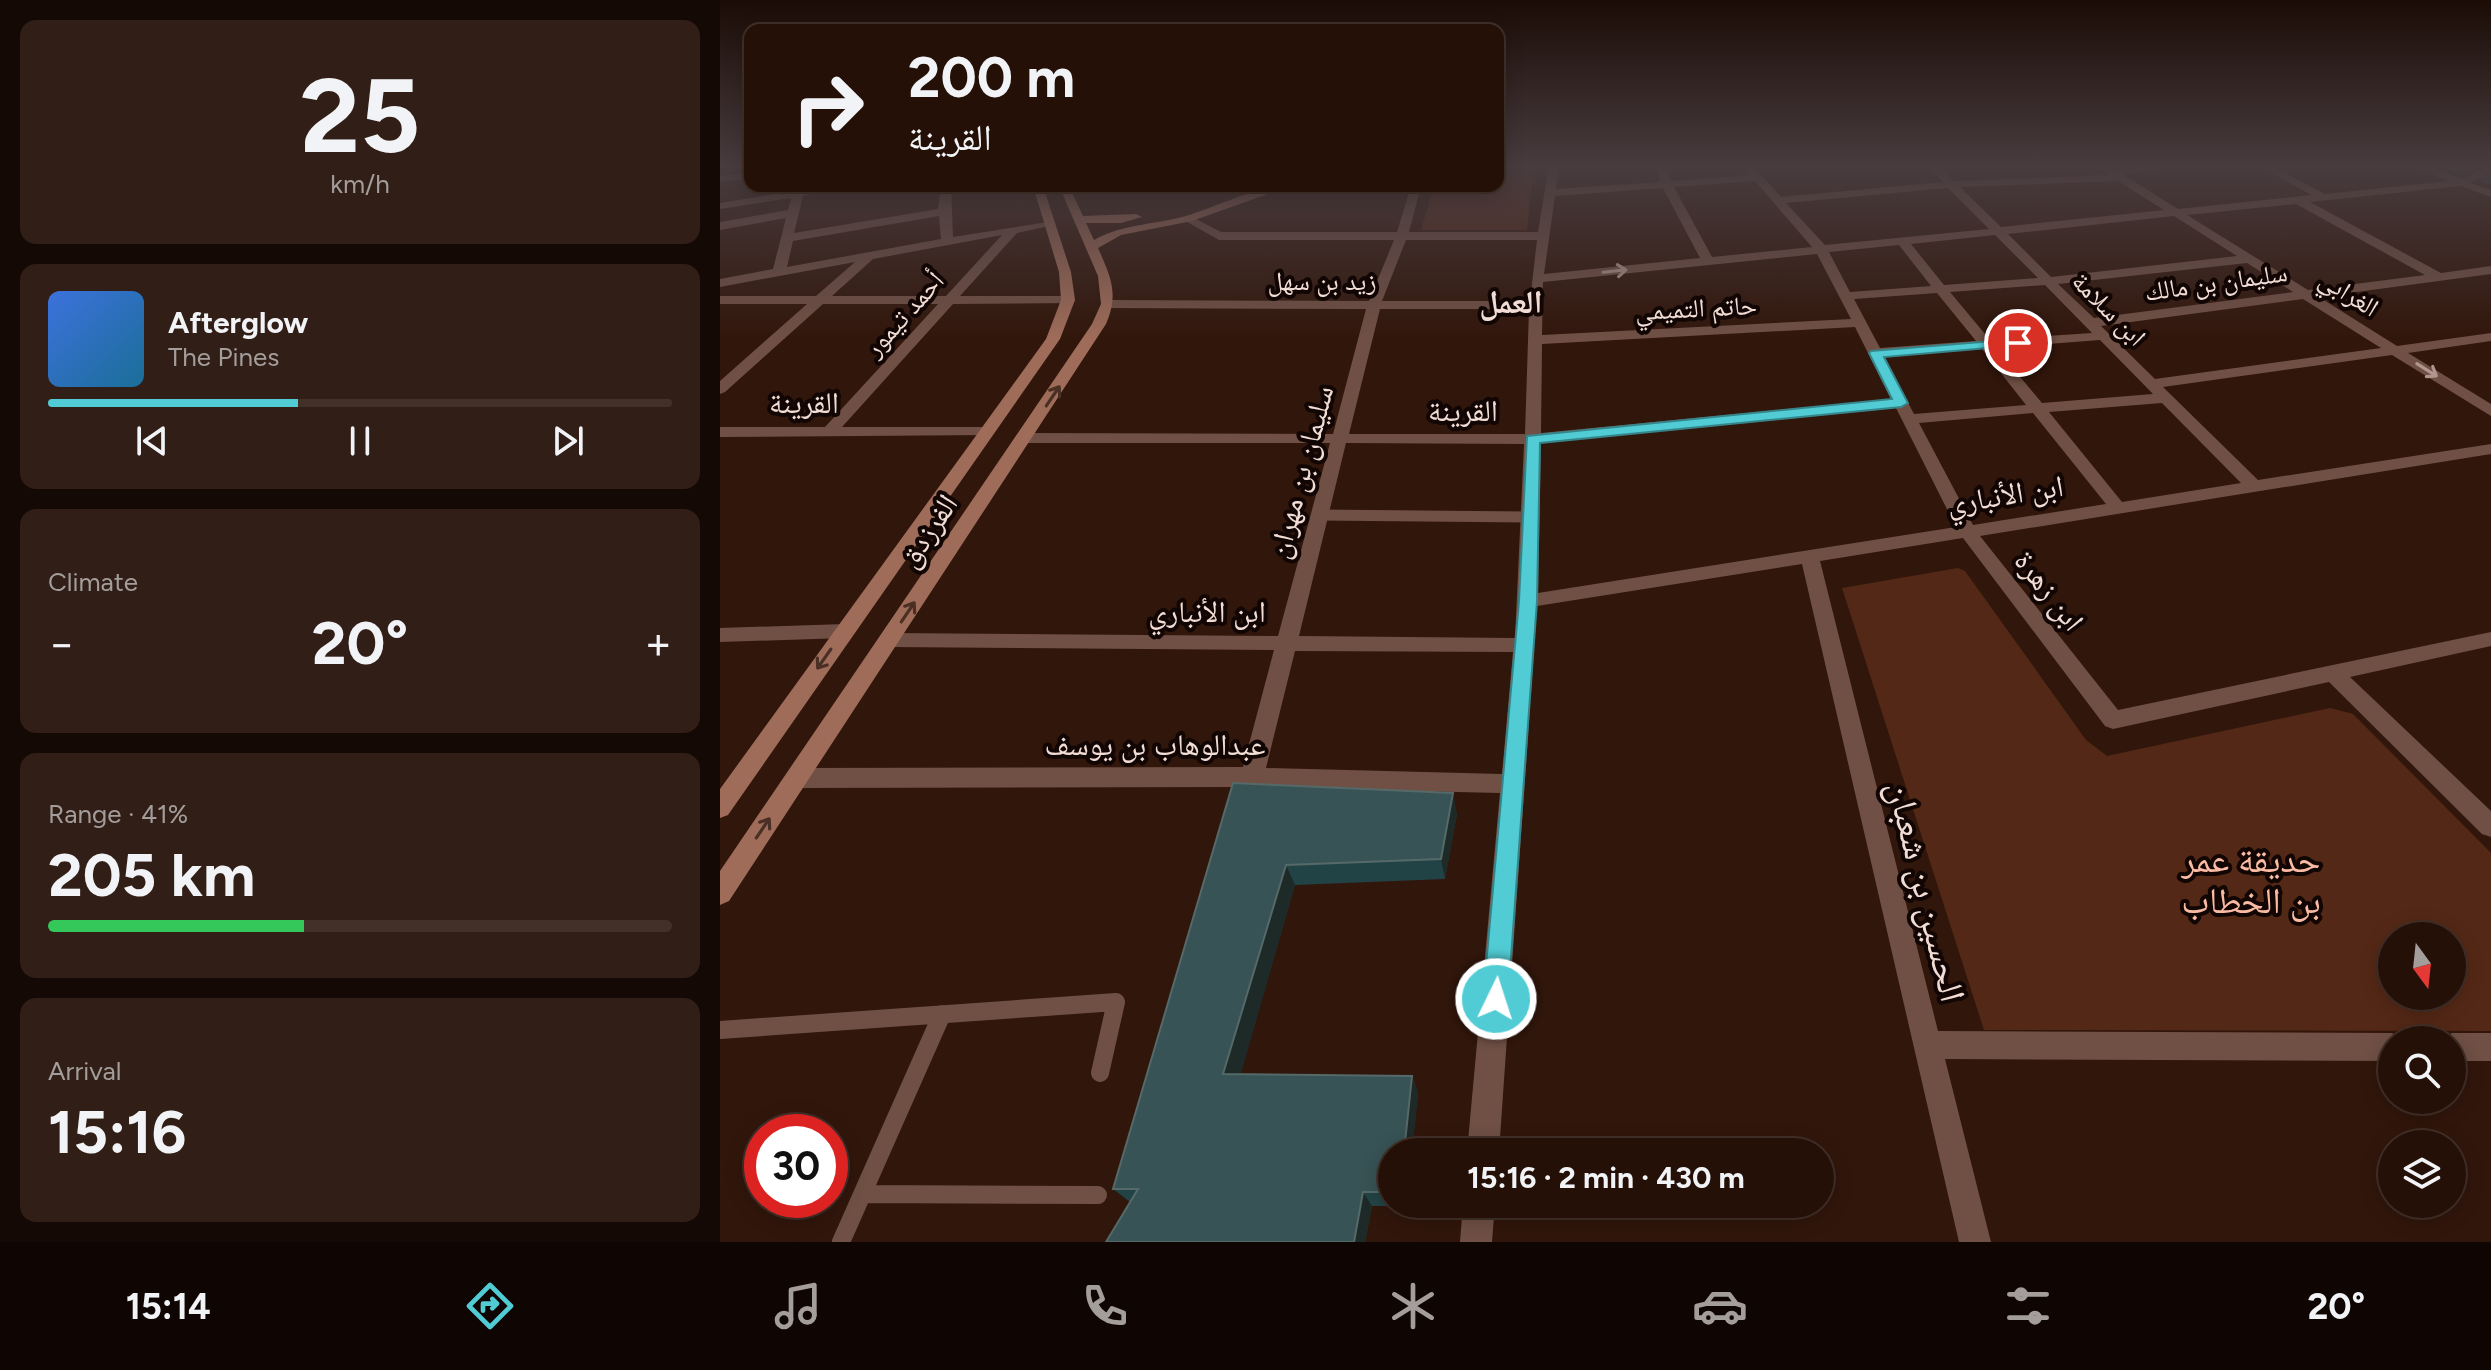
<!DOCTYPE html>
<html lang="en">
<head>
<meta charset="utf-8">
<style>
  :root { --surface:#251008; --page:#311e16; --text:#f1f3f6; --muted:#a39d9c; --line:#423029; --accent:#51ccd4 }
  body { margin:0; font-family:Figtree,"Noto Naskh Arabic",sans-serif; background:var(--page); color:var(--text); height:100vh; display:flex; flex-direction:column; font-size:30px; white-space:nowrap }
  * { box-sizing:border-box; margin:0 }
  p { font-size:26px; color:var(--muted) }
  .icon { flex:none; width:44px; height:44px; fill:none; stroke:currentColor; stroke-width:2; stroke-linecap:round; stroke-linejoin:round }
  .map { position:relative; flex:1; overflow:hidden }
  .details { display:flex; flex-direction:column; gap:20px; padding:20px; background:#140904; width:720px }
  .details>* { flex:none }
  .banner { position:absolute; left:24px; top:24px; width:760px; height:168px; border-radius:16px; box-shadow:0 4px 20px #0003,0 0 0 2px var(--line); background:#251008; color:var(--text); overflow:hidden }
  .needle { width:52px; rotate:165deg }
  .buttons { position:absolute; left:1658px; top:922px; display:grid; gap:16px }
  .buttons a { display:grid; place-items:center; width:88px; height:88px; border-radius:50%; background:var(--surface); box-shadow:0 4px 20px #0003,0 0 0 2px var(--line); font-size:40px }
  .speed { position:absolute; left:24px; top:1114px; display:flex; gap:16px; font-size:40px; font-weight:700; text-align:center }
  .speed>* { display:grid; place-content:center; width:104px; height:104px; border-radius:50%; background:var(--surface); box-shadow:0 4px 20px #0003,0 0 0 2px var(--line); line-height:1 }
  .speed .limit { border:12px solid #d22; background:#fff; color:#111 }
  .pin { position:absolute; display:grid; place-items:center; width:68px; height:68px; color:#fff; margin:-34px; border:4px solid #fff; border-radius:50%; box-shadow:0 2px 8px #0007 }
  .me { position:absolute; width:88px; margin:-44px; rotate:4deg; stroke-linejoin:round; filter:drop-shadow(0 0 6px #0008) }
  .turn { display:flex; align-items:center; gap:28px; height:168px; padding:0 32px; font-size:36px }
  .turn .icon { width:104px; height:104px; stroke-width:2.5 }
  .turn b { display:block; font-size:56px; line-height:68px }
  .big { font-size:60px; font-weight:700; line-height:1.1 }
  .details .tile { flex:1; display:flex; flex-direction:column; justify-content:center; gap:12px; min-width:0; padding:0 28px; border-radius:16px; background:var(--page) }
  .details .dial { align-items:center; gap:0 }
  .dial b { font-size:104px; line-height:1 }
  .song { display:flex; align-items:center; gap:24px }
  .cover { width:96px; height:96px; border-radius:12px; background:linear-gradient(135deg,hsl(220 70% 55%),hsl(200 70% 35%)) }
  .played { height:8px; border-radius:4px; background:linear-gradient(90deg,var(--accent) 40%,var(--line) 40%) }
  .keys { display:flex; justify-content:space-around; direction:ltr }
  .heat { display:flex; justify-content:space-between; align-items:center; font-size:44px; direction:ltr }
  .charge { height:12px; border-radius:6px; background:linear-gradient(90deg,#34c759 41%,var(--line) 0) }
  .trip { position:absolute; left:658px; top:1138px; width:456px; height:80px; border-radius:40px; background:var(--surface); box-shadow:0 4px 20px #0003,0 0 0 2px var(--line); font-weight:700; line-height:80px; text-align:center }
  .dock { display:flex; height:128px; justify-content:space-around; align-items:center; background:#0f0603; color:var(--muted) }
  .dock .icon { width:56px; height:56px }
  .dock .selected { color:var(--accent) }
  .dock b { font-size:36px; color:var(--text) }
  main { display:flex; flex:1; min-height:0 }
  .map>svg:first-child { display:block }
  .green { fill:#542816; fill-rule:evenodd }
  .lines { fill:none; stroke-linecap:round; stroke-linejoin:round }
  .lane-far1 { stroke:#705045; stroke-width:11 }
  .lane { stroke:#705045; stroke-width:18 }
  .street { fill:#705045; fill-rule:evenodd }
  .secondary { fill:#9f6c59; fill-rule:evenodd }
  .wall { fill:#224345 }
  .shaded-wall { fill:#1e2a27 }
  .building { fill:#385355; stroke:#556969; stroke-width:2 }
  .oneway { stroke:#b0968e }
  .oneway2 { stroke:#4a2f25 }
  .route { fill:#51ccd4; stroke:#35858a; stroke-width:2 }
  .labels { text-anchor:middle; stroke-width:8; stroke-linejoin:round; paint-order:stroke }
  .far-street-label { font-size:26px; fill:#f1ddd6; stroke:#110603 }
  .street-label { font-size:30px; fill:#f1ddd6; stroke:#110603 }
  .far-district-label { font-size:32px; font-weight:bold; fill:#f1ddd6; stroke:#110603 }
  .near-park-label { font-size:36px; fill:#fabaa3; stroke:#110603 }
  .near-street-label { font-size:36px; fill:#f1ddd6; stroke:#110603 }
</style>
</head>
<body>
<main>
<section class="details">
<div class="tile dial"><b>25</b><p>km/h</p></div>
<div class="tile">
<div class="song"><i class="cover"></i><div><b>Afterglow</b><p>The Pines</p></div></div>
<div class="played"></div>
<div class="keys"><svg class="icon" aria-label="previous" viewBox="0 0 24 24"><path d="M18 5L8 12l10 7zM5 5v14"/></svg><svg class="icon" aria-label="pause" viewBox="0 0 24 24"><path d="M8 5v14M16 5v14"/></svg><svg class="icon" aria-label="next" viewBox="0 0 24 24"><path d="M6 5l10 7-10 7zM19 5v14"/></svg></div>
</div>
<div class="tile"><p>Climate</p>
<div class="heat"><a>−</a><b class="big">20°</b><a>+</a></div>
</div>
<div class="tile"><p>Range · 41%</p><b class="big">205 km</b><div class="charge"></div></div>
<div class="tile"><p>Arrival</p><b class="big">15:16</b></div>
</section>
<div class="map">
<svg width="1771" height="1242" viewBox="0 0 1771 1242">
  <rect width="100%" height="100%" fill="#31160b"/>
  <!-- green -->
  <path class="green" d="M778,165H814L807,230H701L714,186H778Z
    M1238,568L1245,571L1366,740L1387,756L1610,708L1633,714L1771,853V1031L1264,1030L1122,588ZM1672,936H1732V996H1672Z"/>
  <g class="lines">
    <!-- lane-far1 -->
    <path class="lane-far1" d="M598,515L810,517"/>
    <!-- lane -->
    <path class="lane" d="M0,1030L396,1002L380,1073
      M143,1194L378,1195
      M121,1242L222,1014"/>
    <!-- street -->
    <path class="street" d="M829,165H839L836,189L940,182L935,165H945L951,181L1029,175L1021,165H1032L1061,197L1223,182L1207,165H1218L1234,181L1389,175L1375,165L1393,169L1468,165L1402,174L1458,209L1591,195L1537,165H1550L1605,194L1728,181L1691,165H1706L1742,179L1771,165V172L1751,183L1771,190V197L1741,186L1590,202L1721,273L1771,266V274L1599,297L1677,346L1771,333V341L1688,353L1771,404V416L1672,355L1443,387L1538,480L1771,444V454L1260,536L1398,710L1771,632V646L1630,677L1771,811V837L1762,834L1609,682L1393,729L1385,726L1243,538L1100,561L1218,1031L1672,1033L1684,1040H1672V1061L1225,1059L1271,1242H1239L1082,564L817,606L779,1152H747L780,793L521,787L77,788L69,785L65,778L69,771L77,768L523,767L554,650L169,647L162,645L159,640L162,635L169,633L558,636L610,443H304L296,438L304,433L613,434L646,309L388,308L381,304L388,300L649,301L674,240H499L462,219L472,217L501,232H677L691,186H701L689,232H818ZM1035,181L1092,247L992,257L954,187ZM1398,181L1444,210L1281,227L1240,187ZM943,188L980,258L824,274L835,196ZM1228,188L1269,229L1105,245L1066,203ZM1576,204L1705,275L1588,290L1467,215ZM1454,216L1517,256L1331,277L1288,234ZM1275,235L1318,278L1224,285L1191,244ZM686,240H817L810,301H662ZM1179,245L1211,286L1130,292L1109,252ZM1097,254L1131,319L822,335L823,282ZM1527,263L1573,292L1374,318L1338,284ZM1325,285L1372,333L1270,340L1230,292ZM1217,293L1256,341L1160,348L1134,299ZM1583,299L1661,348L1435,379L1381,326ZM660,309H809L805,434H629ZM1135,327L1171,399L821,433L822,344ZM1380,340L1433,394L1322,403L1276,348ZM1262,349L1306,405L1194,414L1164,357ZM1442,403L1521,483L1402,502L1329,412ZM1176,408L1236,527L818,593L821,443ZM1313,413L1386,504L1253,525L1199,423ZM626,443L804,444L795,638L579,636ZM575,651L793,652L782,774L546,768Z
      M30,172V178L0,182V176Z
      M75,186H85V189L131,186L83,196L74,233L218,209L221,186H231L233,237L334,221V225L297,233L240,296H348L355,300L353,303L233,304L122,427H264L270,429V435L0,437V427H105L218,304H103L5,392L0,394V381L87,304H0V296H96L135,262L0,287V279L53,269L66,218L0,230V222L68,210L71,198L0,209V203L73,191ZM219,216L221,239L67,267L73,241ZM282,235L226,296H112L153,259Z
      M125,624L132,626L135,631L132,636L125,638L0,642V628Z
      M1732,1033H1771V1061H1732V1040H1720Z
      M743,1204H775L772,1242H740Z"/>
    <!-- secondary -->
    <path class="secondary" d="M313,186H323L351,272L355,300L340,339L8,815L0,818V789L326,339L341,300L339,272Z
      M339,186H349L363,216L416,214L422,217L401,223H366L374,240C404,223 437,225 469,215C502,205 536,186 570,186L472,221L401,235L378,248C391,277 399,294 386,324L9,901L0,905V871L372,324L381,304L378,276Z"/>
  </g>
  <!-- wall -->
  <path class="wall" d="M1717,165H1765L1743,175Z
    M1770,165H1771V185L1760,181Z
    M513,783L737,814L725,879L575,885L520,1075L692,1076L698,1093L692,1152H672V1204H687L686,1206H652L645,1242H386L410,1202L393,1189Z"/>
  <!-- shaded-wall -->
  <path class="shaded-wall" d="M1749,165H1765L1743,175Z
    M733,793L737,814L725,879L721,859Z
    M566,865L575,885L516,1091L503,1074Z
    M692,1076L698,1093L692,1152H684Z
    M643,1192L652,1206L645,1242H634Z"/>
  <!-- building -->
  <path class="building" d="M513,783L733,793L721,859L566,865L503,1074L692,1076L684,1152H672V1192H643L634,1242H386L418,1189H393Z"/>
  <!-- one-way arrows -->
  <defs><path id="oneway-shaft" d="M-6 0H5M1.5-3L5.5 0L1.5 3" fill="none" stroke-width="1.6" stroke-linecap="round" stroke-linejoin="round" transform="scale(2)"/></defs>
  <g class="oneway">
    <use href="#oneway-shaft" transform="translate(895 271) rotate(-6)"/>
    <use href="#oneway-shaft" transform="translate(1707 370) rotate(32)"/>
  </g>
  <g class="oneway2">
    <use href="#oneway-shaft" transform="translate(333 396) rotate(-56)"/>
    <use href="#oneway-shaft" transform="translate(188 612) rotate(-56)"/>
    <use href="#oneway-shaft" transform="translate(104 659) rotate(125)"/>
    <use href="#oneway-shaft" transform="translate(43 828) rotate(-56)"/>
  </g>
  <!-- sky -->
  <linearGradient id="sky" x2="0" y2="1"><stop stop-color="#1b0c06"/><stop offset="0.49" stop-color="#483c3f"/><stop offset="1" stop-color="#483c3f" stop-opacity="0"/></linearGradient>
  <rect width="1771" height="339" fill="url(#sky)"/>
  <!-- route -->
  <path class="route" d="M1298,339L1302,340V345L1164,357L1188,403L1181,407L820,443L817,601L788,999L785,1007L776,1011L767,1007L763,999L799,601L807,436L1172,399L1149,353L1151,351Z"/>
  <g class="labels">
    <!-- far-street labels -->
    <g class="far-street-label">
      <text x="602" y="290">زيد بن سهل</text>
      <text transform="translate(1496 282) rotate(-8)" y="9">سليمان بن مالك</text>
      <text transform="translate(1629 293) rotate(32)" y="9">الغرابي</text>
      <text transform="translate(976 308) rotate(-3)" y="9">حاتم التميمي</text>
      <text transform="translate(1389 309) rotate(45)" y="9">ابن سلامة</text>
      <text transform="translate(184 314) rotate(-48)" y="9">أحمد تيمور</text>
    </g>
    <!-- street labels -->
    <g class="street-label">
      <text x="84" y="413">القرينة</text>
      <text x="743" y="421">القرينة</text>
      <text transform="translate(581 472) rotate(-75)" y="10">سليمان بن مهران</text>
      <text transform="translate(1285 495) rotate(-9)" y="10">ابن الأنباري</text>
      <text transform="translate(208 531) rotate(-56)" y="10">الفرزدق</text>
      <text transform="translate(1329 591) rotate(52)" y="10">ابن زهرة</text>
      <text x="487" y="622">ابن الأنباري</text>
      <text x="435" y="755">عبدالوهاب بن يوسف</text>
    </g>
    <!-- far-district labels -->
    <g class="far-district-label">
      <text x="791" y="313">العمل</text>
    </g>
    <!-- near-park labels -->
    <g class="near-park-label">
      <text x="1531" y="872">حديقة عمر<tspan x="1531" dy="41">بن الخطاب</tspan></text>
    </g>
    <!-- near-street labels -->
    <g class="near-street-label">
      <text transform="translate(1207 891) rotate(76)" y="13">الحسين بن شعبان</text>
    </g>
  </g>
</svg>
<div class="buttons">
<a><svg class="needle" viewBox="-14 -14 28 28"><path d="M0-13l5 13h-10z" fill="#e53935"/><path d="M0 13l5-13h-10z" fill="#a39d9c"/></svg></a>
<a><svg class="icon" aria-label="search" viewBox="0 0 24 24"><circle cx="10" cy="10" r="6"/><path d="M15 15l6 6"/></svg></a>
<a><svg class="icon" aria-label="layers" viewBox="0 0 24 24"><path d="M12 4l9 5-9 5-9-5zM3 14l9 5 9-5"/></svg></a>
</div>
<div class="speed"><div class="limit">30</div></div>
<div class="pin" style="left:1298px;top:343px;background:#d93025"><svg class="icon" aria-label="arrive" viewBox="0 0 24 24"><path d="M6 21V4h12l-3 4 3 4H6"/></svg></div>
<svg class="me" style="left:776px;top:999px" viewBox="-20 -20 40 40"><circle r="17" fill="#51ccd4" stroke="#fff" stroke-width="3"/><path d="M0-11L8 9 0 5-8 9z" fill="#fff"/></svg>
<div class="trip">15:16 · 2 min · 430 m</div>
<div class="banner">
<div class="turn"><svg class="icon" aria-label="right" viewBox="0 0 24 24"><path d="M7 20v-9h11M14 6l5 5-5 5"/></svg><div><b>200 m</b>القرينة</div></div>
</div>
</div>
</main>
<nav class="dock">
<b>15:14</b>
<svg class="icon selected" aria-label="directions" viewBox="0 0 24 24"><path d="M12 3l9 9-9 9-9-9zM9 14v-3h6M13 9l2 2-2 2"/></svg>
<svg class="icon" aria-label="music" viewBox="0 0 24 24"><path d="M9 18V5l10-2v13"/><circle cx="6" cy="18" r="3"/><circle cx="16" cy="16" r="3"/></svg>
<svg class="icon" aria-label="phone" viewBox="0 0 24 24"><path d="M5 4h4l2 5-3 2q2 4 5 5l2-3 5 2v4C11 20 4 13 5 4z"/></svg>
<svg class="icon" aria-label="climate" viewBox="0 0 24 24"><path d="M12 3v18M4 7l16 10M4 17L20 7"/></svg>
<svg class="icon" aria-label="car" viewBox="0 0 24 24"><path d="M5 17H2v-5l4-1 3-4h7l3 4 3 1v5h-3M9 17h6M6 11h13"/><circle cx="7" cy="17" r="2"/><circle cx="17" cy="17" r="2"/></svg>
<svg class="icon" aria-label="filters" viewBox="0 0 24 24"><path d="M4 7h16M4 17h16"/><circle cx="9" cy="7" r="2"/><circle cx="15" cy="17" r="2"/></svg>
<b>20°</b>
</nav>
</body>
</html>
